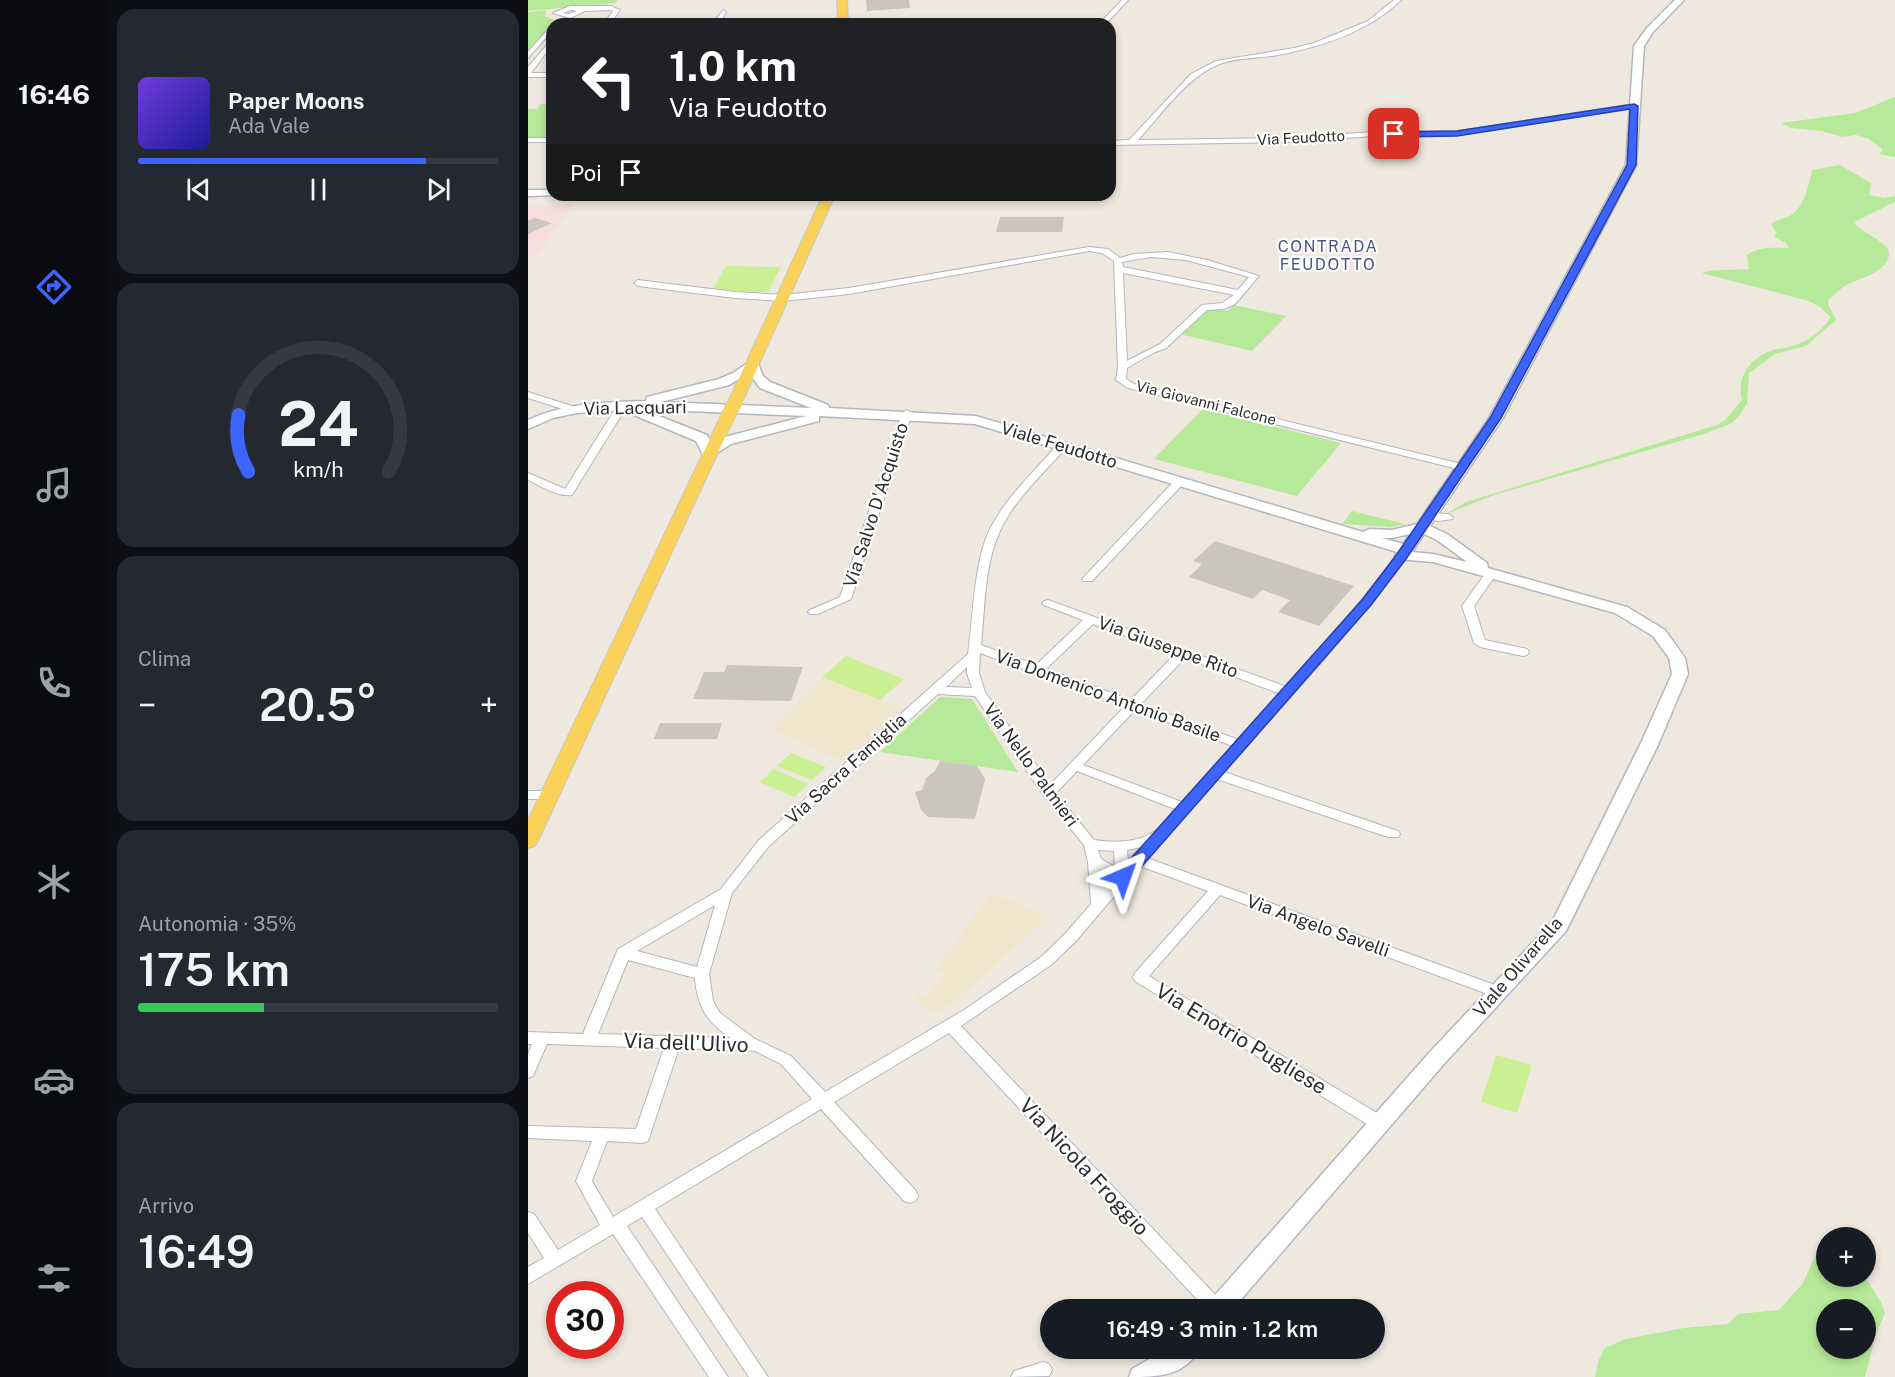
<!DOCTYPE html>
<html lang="it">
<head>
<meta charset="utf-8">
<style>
  :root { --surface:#171b24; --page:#242831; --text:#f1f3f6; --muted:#9ea1a6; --line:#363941; --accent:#3d64ff }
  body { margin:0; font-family:"Public Sans",sans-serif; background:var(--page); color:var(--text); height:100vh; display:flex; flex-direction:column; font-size:22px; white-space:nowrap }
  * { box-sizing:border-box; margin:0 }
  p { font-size:20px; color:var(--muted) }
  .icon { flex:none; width:33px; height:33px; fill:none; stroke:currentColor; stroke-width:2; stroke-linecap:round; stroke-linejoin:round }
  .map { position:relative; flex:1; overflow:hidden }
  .details { display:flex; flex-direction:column; gap:9px; padding:9px; background:#0d0f14; width:420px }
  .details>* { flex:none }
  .top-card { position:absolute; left:18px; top:18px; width:570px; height:183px; border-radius:18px; box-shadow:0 3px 9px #0003; background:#202124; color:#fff; overflow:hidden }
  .buttons { position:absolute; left:1288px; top:1227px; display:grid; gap:12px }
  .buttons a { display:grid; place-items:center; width:60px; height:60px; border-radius:50%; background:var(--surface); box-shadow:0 3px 9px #0003; font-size:30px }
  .speed { position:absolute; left:18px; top:1281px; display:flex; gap:12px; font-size:30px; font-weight:700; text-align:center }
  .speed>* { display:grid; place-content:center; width:78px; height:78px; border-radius:50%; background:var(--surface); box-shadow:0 3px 9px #0003; line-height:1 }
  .speed .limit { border:9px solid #d22; background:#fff; color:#111 }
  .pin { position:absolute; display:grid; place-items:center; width:51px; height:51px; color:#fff; margin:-26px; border-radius:12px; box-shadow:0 3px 9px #0006 }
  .me { position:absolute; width:66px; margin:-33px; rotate:43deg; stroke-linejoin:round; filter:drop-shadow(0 0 4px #0008) }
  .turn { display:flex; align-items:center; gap:21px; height:126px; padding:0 24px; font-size:27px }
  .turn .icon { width:78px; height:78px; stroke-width:2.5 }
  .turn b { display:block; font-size:42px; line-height:51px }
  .then { display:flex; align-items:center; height:57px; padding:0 24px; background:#0003; gap:12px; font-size:22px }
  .big { font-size:45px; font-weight:600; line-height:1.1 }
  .details .tile { flex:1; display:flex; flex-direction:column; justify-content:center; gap:9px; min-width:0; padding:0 21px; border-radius:18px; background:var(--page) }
  .details .dial { align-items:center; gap:0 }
  .dial svg { height:156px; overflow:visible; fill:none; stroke:var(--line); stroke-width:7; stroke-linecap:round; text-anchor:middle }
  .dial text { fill:var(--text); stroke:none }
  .song { display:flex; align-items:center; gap:18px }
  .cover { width:72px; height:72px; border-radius:9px; background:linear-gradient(135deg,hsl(260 70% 55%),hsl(240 70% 35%)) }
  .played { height:6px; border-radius:3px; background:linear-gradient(90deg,var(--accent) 80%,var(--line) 80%) }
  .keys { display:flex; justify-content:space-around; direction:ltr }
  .heat { display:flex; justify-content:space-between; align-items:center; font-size:33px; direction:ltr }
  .charge { height:9px; border-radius:4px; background:linear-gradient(90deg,#34c759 35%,var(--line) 0) }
  .trip { position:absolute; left:512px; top:1299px; width:345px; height:60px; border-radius:30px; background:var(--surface); box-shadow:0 3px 9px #0003; font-weight:600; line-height:60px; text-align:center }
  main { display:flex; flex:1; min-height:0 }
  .dock { display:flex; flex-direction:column; width:108px; justify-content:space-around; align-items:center; background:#090b0e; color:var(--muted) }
  .dock .icon { width:42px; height:42px }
  .dock .active { color:var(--accent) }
  .dock b { font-size:27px; color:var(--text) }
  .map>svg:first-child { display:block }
  .education { fill:#f1e5ce }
  .medical { fill:#f6ddde }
  .green { fill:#b6e999; fill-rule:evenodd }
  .pitch { fill:#cbf094 }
  .building { fill:#cbc6bd }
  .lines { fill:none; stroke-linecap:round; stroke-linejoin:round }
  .street-casing { stroke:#b3b6c1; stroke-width:2 }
  .secondary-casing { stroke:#b3b6c1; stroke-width:3 }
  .primary-casing { stroke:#c8c8c8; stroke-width:2 }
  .street { fill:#fff; fill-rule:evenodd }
  .secondary { fill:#fff; fill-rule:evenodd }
  .primary { fill:#fad25a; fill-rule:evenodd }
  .primary-bridge-casing { stroke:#c8c8c8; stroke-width:15; stroke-linecap:butt }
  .primary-bridge { stroke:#fad25a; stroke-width:14 }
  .route { fill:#3d64ff; stroke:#2841a6; stroke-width:1.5 }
  .labels { text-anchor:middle; stroke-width:4.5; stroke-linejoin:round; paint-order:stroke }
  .far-street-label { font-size:15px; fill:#2d2d2d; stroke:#fff }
  .far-neighbourhood-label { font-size:16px; letter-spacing:1.5px; fill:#4a5582; stroke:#fff }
  .street-label { font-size:18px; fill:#2d2d2d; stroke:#fff }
  .near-street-label { font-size:21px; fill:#2d2d2d; stroke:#fff }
</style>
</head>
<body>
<main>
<nav class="dock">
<b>16:46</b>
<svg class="icon active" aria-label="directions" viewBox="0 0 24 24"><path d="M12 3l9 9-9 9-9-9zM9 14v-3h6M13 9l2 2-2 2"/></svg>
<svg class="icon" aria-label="music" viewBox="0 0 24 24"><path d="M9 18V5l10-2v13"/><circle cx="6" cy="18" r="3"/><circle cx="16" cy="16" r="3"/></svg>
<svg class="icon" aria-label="phone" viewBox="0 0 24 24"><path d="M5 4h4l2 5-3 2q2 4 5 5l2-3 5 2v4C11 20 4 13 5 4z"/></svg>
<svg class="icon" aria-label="climate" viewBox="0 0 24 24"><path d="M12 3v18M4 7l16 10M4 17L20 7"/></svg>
<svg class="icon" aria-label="car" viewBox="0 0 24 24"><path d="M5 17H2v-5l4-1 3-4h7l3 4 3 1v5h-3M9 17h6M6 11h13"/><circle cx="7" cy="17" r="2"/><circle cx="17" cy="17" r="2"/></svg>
<svg class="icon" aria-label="filters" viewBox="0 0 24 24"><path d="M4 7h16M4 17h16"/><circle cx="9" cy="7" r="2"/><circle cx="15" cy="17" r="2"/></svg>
</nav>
<section class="details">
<div class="tile">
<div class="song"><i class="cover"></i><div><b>Paper Moons</b><p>Ada Vale</p></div></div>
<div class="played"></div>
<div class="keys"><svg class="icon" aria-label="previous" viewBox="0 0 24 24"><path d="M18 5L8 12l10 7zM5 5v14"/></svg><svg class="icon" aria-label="pause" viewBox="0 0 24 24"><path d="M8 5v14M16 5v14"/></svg><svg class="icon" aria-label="next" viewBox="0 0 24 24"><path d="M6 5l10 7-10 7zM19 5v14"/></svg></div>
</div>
<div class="tile dial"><svg viewBox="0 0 100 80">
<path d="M14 69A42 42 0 1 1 86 69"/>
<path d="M14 69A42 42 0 0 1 9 40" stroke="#3d64ff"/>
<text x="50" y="56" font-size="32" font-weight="700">24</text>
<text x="50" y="72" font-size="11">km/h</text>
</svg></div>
<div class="tile"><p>Clima</p>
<div class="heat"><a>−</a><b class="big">20.5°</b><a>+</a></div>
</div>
<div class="tile"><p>Autonomia · 35%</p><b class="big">175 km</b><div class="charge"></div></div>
<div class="tile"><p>Arrivo</p><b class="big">16:49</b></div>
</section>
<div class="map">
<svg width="1367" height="1377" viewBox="0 0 1367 1377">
  <rect width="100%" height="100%" fill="#efe8df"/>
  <!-- education -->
  <path class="education" d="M294,677L374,708L315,761L243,730Z
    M463,893L521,916L430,999L406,1015L386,1000L389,993L399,997L415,974L407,970Z"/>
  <!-- medical -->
  <path class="medical" d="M0,205H45L8,257H0Z"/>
  <!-- green -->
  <path class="green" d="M0,0H89L88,3L0,11Z
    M18,10L17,16L28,21L0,56V12Z
    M1367,97V157L1351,154L1355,150L1341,139L1328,135L1314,137L1294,131L1263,128L1253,123L1327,113Z
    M13,104H24V130L16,140H0V109H9Z
    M1312,165L1343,183L1341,195L1356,198L1367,196V202L1326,222C1334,234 1351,237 1360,249C1367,270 1331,279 1320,284C1313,288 1307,294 1301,299L1300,304L1308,320L1278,346L1247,354L1221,373L1219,404L1210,417L1202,424L1176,434L966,495L916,515L938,502L1189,425L1197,420L1214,400C1208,379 1221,359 1242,351C1251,348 1261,348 1270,344C1281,340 1297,328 1302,317L1292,307L1281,301L1174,273C1182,269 1210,270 1221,269L1219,255C1231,246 1247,248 1261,248L1259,244L1246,236L1249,233L1243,224C1250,219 1259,218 1265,214C1277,204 1281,184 1284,170Z
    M706,305L758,316L724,351L652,334L680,309L700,311Z
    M675,409L813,443L769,496L626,459Z
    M824,511L877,524V525L861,527L814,524Z
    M412,697L444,699L490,772L352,752Z
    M1294,1247H1299V1276L1337,1277L1353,1302L1357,1313L1348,1334L1337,1377H1067L1071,1359L1077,1348L1097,1339L1156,1328L1200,1324L1210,1314L1251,1310L1275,1283L1289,1252ZM1299,1310H1338V1348H1299Z"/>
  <!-- pitch -->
  <path class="pitch" d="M198,266L253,267L240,292L184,291Z
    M318,656L376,679L352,700L294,677Z
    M263,753L298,767L284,780L249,766Z
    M246,769L280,784L266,797L231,782Z
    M968,1055L1004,1065L989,1113L953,1102Z"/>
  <!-- building -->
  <path class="building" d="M338,0H381L382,8L339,11Z
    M472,217H536L534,232H468Z
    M7,218L24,223L0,234V221Z
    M687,541L826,586L791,626L750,612L762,600L734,590L725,599L661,577L674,564L665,561Z
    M199,665L275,667L263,701L165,699L176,672H196Z
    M132,723H194L189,739H126Z
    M412,761L449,766L457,779L447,819L400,817L393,810L387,792L394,790L398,778L407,771Z"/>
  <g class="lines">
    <!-- street casing -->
    <g class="street-casing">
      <path id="street" d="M594,0H600L578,24H571Z
        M866,0H873C839,33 790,48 744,56C727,58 705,58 689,65C656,80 634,114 610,140L760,138L845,132L929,131L1106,104L1110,106L1106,108L929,135L845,136L760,142L582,145V141L601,140L663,74L688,61L766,48L786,43L840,21Z
        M42,6H83L92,10L82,24H76L85,11L82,10L57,11L42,18L25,13ZM43,10L49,11L41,14L35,13Z
        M195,10L198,12L191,24H185Z
        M24,25V31L0,58V52Z
        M24,39V45L3,73H24V77H0V67Z
        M0,138H24V142H0Z
        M561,247L580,249L592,258L606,254L640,252L679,260L731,276L707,304L696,309L679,310L638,348L625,353L599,368L598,379L606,384L938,465L939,467L934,470L600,388L588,380L590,367L586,261L574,253L561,251L321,294L255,301L207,298L110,286L106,283L110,280L207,292L255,295L321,288ZM623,257L658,260L721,277L710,290L595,267L594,262ZM595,273L706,295L694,303L674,305L632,344L599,361Z
        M0,392L47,407L49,409L44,412L0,398Z
        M94,403L99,406L44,495C29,497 13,486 0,480V473L37,489L89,406Z
        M379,410L384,413L323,599L290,614H282L280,612L282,610L312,597L374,413Z
        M534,443L538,444V448C515,474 486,500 472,531C456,565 457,609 453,645L508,665L555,620L516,605L514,603L516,601L520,600L759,687L831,603L870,554H878L879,556L878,558L798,657L696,772L870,831L872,834L870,837H860L689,779L619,858L975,988L977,992L975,996L970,998L965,996L692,895L621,976L859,1119L861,1124L859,1129L853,1130L847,1129L607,981L605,977L607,973L680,891L612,866L547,942L523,965L433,1026L696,1304L698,1310H679L421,1033L306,1102L388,1191L390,1196L388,1201L382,1203L376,1201L293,1109L127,1209L240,1377H221L114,1217L99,1226L200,1377H181L85,1234L0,1284V1267L16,1258L0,1233V1212L6,1214L30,1250L72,1225L48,1181L64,1141L0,1138V1126L108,1129L136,1048L19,1044L5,1076L0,1078V1054L4,1044H0V1032L55,1034L90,949L193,889L231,840L440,654C445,618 446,563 461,531C477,498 507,471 530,444ZM565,624L647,654L603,700L518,669ZM452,653L597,706L522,785L457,692L451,673ZM657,658L753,694L711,740L613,704ZM439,667V673L444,688L418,687ZM410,694L447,696L516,796L556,845L560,862L563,904L537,934L513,957L436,1010L297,1092L263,1056L227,1039L192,1013L185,1001L181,974L204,893L241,846ZM607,710L705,746L654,802L555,765ZM549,771L647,809C641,816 635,826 627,831C610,843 586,843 566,840L528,793ZM613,847L600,861L599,850ZM570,850L586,851L587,867L573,859ZM574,872L585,878L576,889ZM187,905L169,967L109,951ZM100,960L167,978C169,1006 179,1023 203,1038L70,1034ZM151,1048L227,1051L253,1064L284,1099L85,1217L64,1181L79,1141L114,1143L120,1141Z
        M652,478L657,481L656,483L564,581H556L554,579L556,577L648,479Z
        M901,513L920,514L925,517L924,519L911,521L897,518L896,516Z
        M963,570L969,573L946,606L957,640L999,649L1001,652L999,655L995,656L952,647L946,643L934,606L959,571Z
        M0,791H22L28,795L22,799H0Z
        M515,1362L521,1364L524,1370L521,1376L483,1377L486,1371Z"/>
    </g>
    <!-- secondary casing -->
    <g class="secondary-casing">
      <path id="secondary" d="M1147,0H1156L1125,32L1116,46L1108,165L975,418L902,526L919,534L959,563L960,568L1099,607L1137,630L1157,658L1160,674L1130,745L1038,931L915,1065L704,1310H677L681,1302L901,1053L1024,922L1112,745L1144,674L1141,658L1125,636L1087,613L905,562L869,559L867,556L869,552L447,424L291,416V421L203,444L181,458L176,457L168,441L94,410L49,413L25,418L0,429V420C37,403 78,402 118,401L119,397L191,379L205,373L224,360L229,361L235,376L242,382L300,405L301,408L448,416L835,532L842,529L864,530L889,524L961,418L1098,165L1106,46L1119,28ZM221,373L232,388L283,408L133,402L201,385ZM113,409L278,416L193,438L184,445L179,435ZM882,534L875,544L854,538H864ZM896,534L909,540L939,562L905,554L884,552Z
        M0,190H24V195H28L0,196Z
        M189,195H305V196L300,199L194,198Z
        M641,1348H671C658,1377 628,1377 601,1377L604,1369Z"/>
    </g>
    <!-- primary casing -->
    <g class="primary-casing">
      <path id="primary" d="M309,0H319L320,24H310Z
        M295,195H307L215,400L208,404L203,403L201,400Z
        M197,418L204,422L10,841L7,846L0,848V820L190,422Z"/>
    </g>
    <!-- street -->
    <use href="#street" class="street"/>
    <!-- secondary -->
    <use href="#secondary" class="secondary"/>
    <!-- primary -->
    <use href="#primary" class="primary"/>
    <!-- primary-bridge casing -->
    <g class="primary-bridge-casing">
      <path id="primary-bridge" d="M197,422L208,400"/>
    </g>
    <!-- primary-bridge -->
    <use href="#primary-bridge" class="primary-bridge"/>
  </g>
  <!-- route -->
  <path class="route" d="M1106,104L1110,106L1108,165L973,418L878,559L843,605L601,881H590L587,877L590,873L834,600L869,554L962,418L1099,165L1102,109L929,136L866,137L862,134L866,132L929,131Z"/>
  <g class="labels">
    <!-- far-street labels -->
    <g class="far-street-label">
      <text transform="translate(773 138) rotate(-3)" y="5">Via Feudotto</text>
      <text transform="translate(678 403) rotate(14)" y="5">Via Giovanni Falcone</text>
    </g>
    <!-- far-neighbourhood labels -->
    <g class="far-neighbourhood-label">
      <text x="800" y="252">CONTRADA<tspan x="800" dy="18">FEUDOTTO</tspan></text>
    </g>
    <!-- street labels -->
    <g class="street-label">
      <text transform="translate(107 408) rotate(-1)" y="6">Via Lacquari</text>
      <text transform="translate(531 445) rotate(17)" y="6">Viale Feudotto</text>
      <text transform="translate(348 505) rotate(-72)" y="6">Via Salvo D'Acquisto</text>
      <text transform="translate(640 647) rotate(20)" y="6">Via Giuseppe Rito</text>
      <text transform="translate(580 696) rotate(20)" y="6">Via Domenico Antonio Basile</text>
      <text transform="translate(503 765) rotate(54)" y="6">Via Nello Palmieri</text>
      <text transform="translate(318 769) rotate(-42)" y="6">Via Sacra Famiglia</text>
      <text transform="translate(790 926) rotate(20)" y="6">Via Angelo Savelli</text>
      <text transform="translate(990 967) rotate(-49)" y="6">Viale Olivarella</text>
    </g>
    <!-- near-street labels -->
    <g class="near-street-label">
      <text transform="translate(713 1039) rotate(31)" y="7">Via Enotrio Pugliese</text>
      <text transform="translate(158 1043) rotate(2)" y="7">Via dell'Ulivo</text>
      <text transform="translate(556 1167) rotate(47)" y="7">Via Nicola Froggio</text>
    </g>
  </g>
</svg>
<div class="buttons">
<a>+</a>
<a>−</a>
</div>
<div class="speed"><div class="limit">30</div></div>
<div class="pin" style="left:866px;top:134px;background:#d93025"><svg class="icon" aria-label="arrive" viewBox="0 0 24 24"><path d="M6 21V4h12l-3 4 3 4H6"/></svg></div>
<svg class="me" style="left:595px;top:877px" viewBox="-20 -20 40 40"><path d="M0-17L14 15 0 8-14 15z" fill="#3d64ff" stroke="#fff" stroke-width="4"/></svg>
<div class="trip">16:49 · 3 min · 1.2 km</div>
<div class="top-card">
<div class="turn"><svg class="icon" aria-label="left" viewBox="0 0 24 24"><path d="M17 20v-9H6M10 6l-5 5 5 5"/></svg><div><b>1.0 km</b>Via Feudotto</div></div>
<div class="then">Poi<svg class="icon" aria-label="arrive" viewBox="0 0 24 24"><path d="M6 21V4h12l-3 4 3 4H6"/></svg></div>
</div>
</div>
</main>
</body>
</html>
